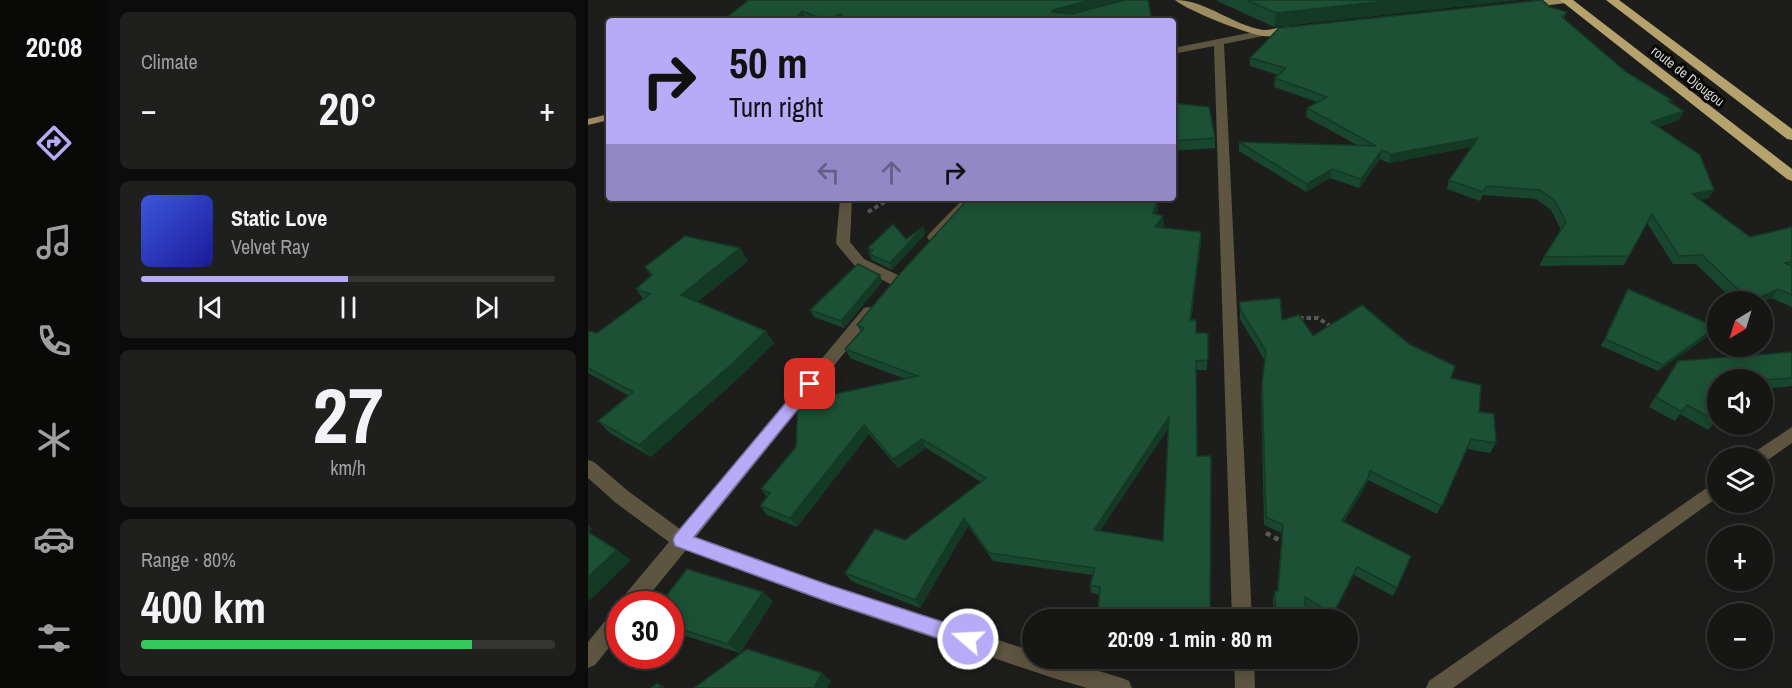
<!DOCTYPE html>
<html lang="en">
<head>
<meta charset="utf-8">
<style>
  :root { --surface:#161615; --page:#1f1f1e; --text:#f1f3f6; --muted:#9e9fa0; --line:#353534; --accent:#b7abf8 }
  body { margin:0; font-family:"Archivo Narrow",sans-serif; background:var(--page); color:var(--text); height:100vh; display:flex; flex-direction:column; font-size:22px; white-space:nowrap }
  * { box-sizing:border-box; margin:0 }
  p { font-size:20px; color:var(--muted) }
  .icon { flex:none; width:33px; height:33px; fill:none; stroke:currentColor; stroke-width:2; stroke-linecap:round; stroke-linejoin:round }
  .map { position:relative; flex:1; overflow:hidden }
  .details { display:flex; flex-direction:column; gap:12px; padding:12px; background:#0c0c0c; width:480px }
  .details>* { flex:none }
  .banner { position:absolute; left:18px; top:18px; width:570px; height:183px; border-radius:6px; box-shadow:0 3px 15px #0003,0 0 0 2px var(--line); background:#b7abf8; color:#111; overflow:hidden }
  .needle { width:39px; rotate:218deg }
  .buttons { position:absolute; left:1119px; top:291px; display:grid; gap:12px }
  .buttons a { display:grid; place-items:center; width:66px; height:66px; border-radius:50%; background:var(--surface); box-shadow:0 3px 15px #0003,0 0 0 2px var(--line); font-size:30px }
  .speed { position:absolute; left:18px; top:591px; display:flex; gap:12px; font-size:30px; font-weight:700; text-align:center }
  .speed>* { display:grid; place-content:center; width:78px; height:78px; border-radius:50%; background:var(--surface); box-shadow:0 3px 15px #0003,0 0 0 2px var(--line); line-height:1 }
  .speed .limit { border:9px solid #d22; background:#fff; color:#111 }
  .pin { position:absolute; display:grid; place-items:center; width:51px; height:51px; color:#fff; margin:-26px; border-radius:12px; box-shadow:0 3px 9px #0006 }
  .me { position:absolute; width:66px; margin:-33px; rotate:289deg; stroke-linejoin:round; filter:drop-shadow(0 0 4px #0008) }
  .turn { display:flex; align-items:center; gap:21px; height:126px; padding:0 24px; font-size:27px }
  .turn .icon { width:78px; height:78px; stroke-width:2.5 }
  .turn b { display:block; font-size:42px; line-height:51px }
  .lanes { display:flex; align-items:center; height:57px; padding:0 24px; background:#0003; justify-content:center; gap:30px; direction:ltr }
  .lanes .off { opacity:.35 }
  .big { font-size:45px; font-weight:700; line-height:1.1 }
  .details .tile { flex:1; display:flex; flex-direction:column; justify-content:center; gap:9px; min-width:0; padding:0 21px; border-radius:9px; background:var(--page) }
  .details .dial { align-items:center; gap:0 }
  .dial b { font-size:78px; line-height:1 }
  .song { display:flex; align-items:center; gap:18px }
  .cover { width:72px; height:72px; border-radius:9px; background:linear-gradient(135deg,hsl(230 70% 55%),hsl(240 70% 35%)) }
  .played { height:6px; border-radius:3px; background:linear-gradient(90deg,var(--accent) 50%,var(--line) 50%) }
  .keys { display:flex; justify-content:space-around; direction:ltr }
  .heat { display:flex; justify-content:space-between; align-items:center; font-size:33px; direction:ltr }
  .charge { height:9px; border-radius:4px; background:linear-gradient(90deg,#34c759 80%,var(--line) 0) }
  .trip { position:absolute; left:434px; top:609px; width:336px; height:60px; border-radius:30px; background:var(--surface); box-shadow:0 3px 15px #0003,0 0 0 2px var(--line); font-weight:700; line-height:60px; text-align:center }
  main { display:flex; flex:1; min-height:0 }
  .dock { display:flex; flex-direction:column; width:108px; justify-content:space-around; align-items:center; background:#090908; color:var(--muted) }
  .dock .icon { width:42px; height:42px }
  .dock .current { color:var(--accent) }
  .dock b { font-size:27px; color:var(--text) }
  .map>svg:first-child { display:block }
  .lines { fill:none; stroke-linecap:round; stroke-linejoin:round }
  .path-far1 { stroke:#575856; stroke-width:4; stroke-dasharray:4.5 3; stroke-linecap:butt }
  .path { stroke:#575856; stroke-width:4.5; stroke-dasharray:5 4; stroke-linecap:butt }
  .minor { fill:#5d5540; fill-rule:evenodd }
  .major { fill:#9d8c60; fill-rule:evenodd }
  .highway { fill:#b6a26d; fill-rule:evenodd }
  .wall { fill:#18462e; fill-rule:evenodd }
  .shaded-wall { fill:#143925 }
  .building { fill:#1c5135; stroke:#143925; stroke-width:1.5; fill-rule:evenodd }
  .route { fill:#b7abf8; stroke:#776fa1; stroke-width:1.5 }
  .labels { text-anchor:middle; stroke-width:6; stroke-linejoin:round; paint-order:stroke }
  .far-street-label { font-size:14px; fill:#d2d3d1; stroke:#080807 }
</style>
</head>
<body>
<main>
<nav class="dock">
<b>20:08</b>
<svg class="icon current" aria-label="directions" viewBox="0 0 24 24"><path d="M12 3l9 9-9 9-9-9zM9 14v-3h6M13 9l2 2-2 2"/></svg>
<svg class="icon" aria-label="music" viewBox="0 0 24 24"><path d="M9 18V5l10-2v13"/><circle cx="6" cy="18" r="3"/><circle cx="16" cy="16" r="3"/></svg>
<svg class="icon" aria-label="phone" viewBox="0 0 24 24"><path d="M5 4h4l2 5-3 2q2 4 5 5l2-3 5 2v4C11 20 4 13 5 4z"/></svg>
<svg class="icon" aria-label="climate" viewBox="0 0 24 24"><path d="M12 3v18M4 7l16 10M4 17L20 7"/></svg>
<svg class="icon" aria-label="car" viewBox="0 0 24 24"><path d="M5 17H2v-5l4-1 3-4h7l3 4 3 1v5h-3M9 17h6M6 11h13"/><circle cx="7" cy="17" r="2"/><circle cx="17" cy="17" r="2"/></svg>
<svg class="icon" aria-label="filters" viewBox="0 0 24 24"><path d="M4 7h16M4 17h16"/><circle cx="9" cy="7" r="2"/><circle cx="15" cy="17" r="2"/></svg>
</nav>
<section class="details">
<div class="tile"><p>Climate</p>
<div class="heat"><a>−</a><b class="big">20°</b><a>+</a></div>
</div>
<div class="tile">
<div class="song"><i class="cover"></i><div><b>Static Love</b><p>Velvet Ray</p></div></div>
<div class="played"></div>
<div class="keys"><svg class="icon" aria-label="previous" viewBox="0 0 24 24"><path d="M18 5L8 12l10 7zM5 5v14"/></svg><svg class="icon" aria-label="pause" viewBox="0 0 24 24"><path d="M8 5v14M16 5v14"/></svg><svg class="icon" aria-label="next" viewBox="0 0 24 24"><path d="M6 5l10 7-10 7zM19 5v14"/></svg></div>
</div>
<div class="tile dial"><b>27</b><p>km/h</p></div>
<div class="tile"><p>Range · 80%</p><b class="big">400 km</b><div class="charge"></div></div>
</section>
<div class="map">
<svg width="1204" height="688" viewBox="0 0 1204 688">
  <rect width="100%" height="100%" fill="#1d1e1c"/>
  <g class="lines">
    <!-- path-far1 -->
    <path class="path-far1" d="M280,212L303,198
      M711,318H730L745,328"/>
    <!-- path -->
    <path class="path" d="M678,533L697,543"/>
    <!-- minor -->
    <path class="minor" d="M676,30L680,31V35L636,44L664,620H644L626,46L585,54V48Z
      M252,198H264L262,242L276,259L312,276L314,280L312,284H302L266,265L250,246L248,243Z
      M376,198H390L351,240H341L339,237L341,234Z
      M281,307L288,312L286,316L108,537L241,585L444,651V658H467L534,678L541,681L544,688H499L465,678L241,603L98,550L54,604H33L35,597L81,542L28,503L0,478V460L6,462L40,491L92,529L276,308Z
      M1204,427V443L1174,464V458H1163L1165,453Z
      M1130,480V497L865,688H838L841,681Z
      M32,609V634L7,665L0,668V642L25,611Z
      M646,658H666L667,688H647Z"/>
    <!-- major -->
    <path class="major" d="M587,0C618,0 644,25 675,30C686,31 702,22 711,29C704,34 684,37 675,36C657,33 600,11 587,0Z
      M956,0H983L978,3L939,8L934,5Z
      M21,114V120L0,125V119Z"/>
    <!-- highway -->
    <path class="highway" d="M972,0H985L1204,169V181L1199,179Z
      M1018,0H1031L1204,129V140L1199,139Z"/>
  </g>
  <!-- wall -->
  <path class="wall" d="M161,0L564,21H221L218,19L217,21H134Z
    M629,0H931L686,27L629,1Z
    M962,7L979,12L976,19L1038,72L1084,100L1082,102L1096,111L1091,120L1070,127L1126,190L1120,198L1112,200L1162,237L1204,227V307L1183,298L1174,302L1146,301L1108,264H1085L1059,223L1036,265L951,266L956,257L973,230L963,210L948,199L895,195L892,201L859,189L861,180L883,147L801,163L792,159L771,188L742,178L718,192L651,151V142L769,145L718,117L719,108L729,102L686,87L687,78L690,75L662,66V58Z
    M585,103L627,138V148L585,151Z
    M570,199V209L568,214L576,226L574,228L613,242L603,320L608,333H620L619,370H608L609,456L622,620L503,593L502,585L505,575L405,561L380,526L332,608L263,581L257,573L317,540L393,482L338,448L310,468L281,434L209,527L179,515L172,506L179,497L173,489L317,379L262,358L257,349L273,332L269,325ZM581,427L575,541L512,531Z
    M338,233L304,270L284,260L281,254L282,253L280,248L318,239Z
    M152,248L160,261L109,302L186,343L154,375L63,457L22,433L10,421L41,396L0,373V331L9,333L55,299L48,289L63,276L57,267Z
    M292,275L294,282L256,328L226,317L222,310Z
    M1040,289L1128,327L1123,334L1070,371L1013,346L1036,296Z
    M652,302L694,320L725,336L863,378L891,412L908,443L902,453L879,449L849,514L780,480L777,487L756,522L809,588L805,596L766,575L743,620H739L717,607L718,620H686L685,599L687,591H689L694,533L676,525L673,393L677,361L652,319Z
    M1204,352V386L1174,389V380H1130V419L1120,430L1092,414L1087,421L1061,407L1083,371L1090,361Z
    M185,601L152,653L82,631V604Z
    M562,658H601V665L562,664Z"/>
  <!-- shaded-wall -->
  <path class="shaded-wall" d="M503,0H537L466,19L464,12L465,10Z
    M808,0H931L686,27L688,13Z
    M214,11L218,19L217,21H207Z
    M252,14L254,21H239Z
    M1096,111L1091,120L1058,131L1063,122Z
    M890,138L887,146L801,163L803,154Z
    M794,150L792,159L771,188L773,179Z
    M744,169L742,178L718,192L719,184Z
    M1126,190L1120,198L1098,203L1104,194Z
    M570,199V209L566,223L565,213Z
    M575,216L576,226L567,237V227Z
    M335,227L338,233L304,270L302,263Z
    M613,232V242L602,329V320Z
    M152,248L160,261L102,308L93,295Z
    M292,275L294,282L256,328L253,321Z
    M1190,289L1183,298L1174,302H1166L1168,299Z
    M1128,327L1123,334L1070,371L1075,365Z
    M178,331L186,343L154,375L63,457L51,445Z
    M581,417V426L507,538L506,530Z
    M276,425L281,434L209,527L202,518Z
    M334,439L338,448L310,468L305,459Z
    M780,478L777,487L751,530L754,521Z
    M376,518L380,526L332,608L327,600Z
    M0,525L4,529L0,533Z
    M29,550L43,560L0,602V577Z
    M769,567L766,575L743,620L745,614Z
    M175,592L185,601L152,653L140,644Z
    M234,673L243,681L239,688H230L227,686Z
    M70,683L78,688H72Z"/>
  <!-- building -->
  <path class="building" d="M161,0H503L465,10L464,12L484,14L538,0H560L564,21H260L252,14L239,21L214,11L207,21H134Z
    M659,0H808L688,13Z
    M954,0L962,7L979,12L974,17L1038,72L1084,100L1080,101L1096,111L1063,122L1112,155L1126,190L1104,194L1162,237L1204,227V262L1197,263L1204,266V295L1190,289L1168,299L1153,292L1114,255L1091,256L1064,214L1041,256L956,257L978,222L967,201L952,190L899,186L895,192L861,180L890,138L803,154L794,150L773,179L744,169L719,184L651,142L788,146L719,108L739,97L687,78L698,68L662,58L691,28Z
    M585,103L621,107L627,138L585,141Z
    M381,198L570,199L565,213L575,216L567,227L613,232L602,320H608V333H620V360L608,361L609,456H623L622,620H509L512,587L502,585L507,568L401,553L376,518L327,600L257,573L287,529L317,540L398,478L334,439L305,459L276,425L202,518L172,506L182,493L173,489L208,447L210,402L330,376L257,349L276,328L269,325L310,276ZM581,417L575,541L506,530Z
    M305,224L318,239L335,227L302,263L281,254L285,250L280,248Z
    M97,236L152,248L93,295L178,331L145,363L51,445L10,421L45,392L0,368V331L9,333L62,294L48,289L64,275L57,267Z
    M270,264L292,275L253,321L222,310Z
    M1040,289L1128,327L1075,365L1017,339Z
    M692,298L694,320L711,315L725,336L774,305L821,344L867,366L863,378L893,385L891,412L906,414L908,443L883,439L854,506L782,471L780,478L754,521L823,556L809,588L769,567L745,614L717,597L718,620H688L687,591H690L695,525L678,517L674,383L678,351L652,309V302Z
    M1204,352V378L1174,380H1130V419L1128,421L1099,405L1094,412L1068,397L1090,361Z
    M0,532L29,550L0,577Z
    M99,569L175,592L140,644L82,626V604H72Z
    M159,649L234,673L227,686L234,688H106Z
    M70,683L72,688H63Z"/>
  <!-- route -->
  <path class="route" d="M222,379L227,380L229,384L227,388L106,537L241,585L380,630L386,632L389,639L386,645L380,648L241,602L87,546L85,540L87,535L217,380Z"/>
  <g class="labels">
    <!-- far-street labels -->
    <g class="far-street-label">
      <text transform="translate(1100 76) rotate(38)" y="5">route de Djougou</text>
    </g>
  </g>
</svg>
<div class="buttons">
<a><svg class="needle" viewBox="-14 -14 28 28"><path d="M0-13l5 13h-10z" fill="#e53935"/><path d="M0 13l5-13h-10z" fill="#9e9fa0"/></svg></a>
<a><svg class="icon" aria-label="sound" viewBox="0 0 24 24"><path d="M4 9h4l5-4v14l-5-4H4zM17 9q2 3 0 6"/></svg></a>
<a><svg class="icon" aria-label="layers" viewBox="0 0 24 24"><path d="M12 4l9 5-9 5-9-5zM3 14l9 5 9-5"/></svg></a>
<a>+</a>
<a>−</a>
</div>
<div class="speed"><div class="limit">30</div></div>
<div class="pin" style="left:222px;top:384px;background:#d93025"><svg class="icon" aria-label="arrive" viewBox="0 0 24 24"><path d="M6 21V4h12l-3 4 3 4H6"/></svg></div>
<svg class="me" style="left:380px;top:639px" viewBox="-20 -20 40 40"><circle r="17" fill="#b7abf8" stroke="#fff" stroke-width="3"/><path d="M0-11L8 9 0 5-8 9z" fill="#fff"/></svg>
<div class="trip">20:09 · 1 min · 80 m</div>
<div class="banner">
<div class="turn"><svg class="icon" aria-label="right" viewBox="0 0 24 24"><path d="M7 20v-9h11M14 6l5 5-5 5"/></svg><div><b>50 m</b>Turn right</div></div>
<div class="lanes"><svg class="icon off" aria-label="left" viewBox="0 0 24 24"><path d="M17 20v-9H6M10 6l-5 5 5 5"/></svg><svg class="icon off" aria-label="ahead" viewBox="0 0 24 24"><path d="M12 20V5M6 11l6-6 6 6"/></svg><svg class="icon" aria-label="right" viewBox="0 0 24 24"><path d="M7 20v-9h11M14 6l5 5-5 5"/></svg></div>
</div>
</div>
</main>
</body>
</html>
